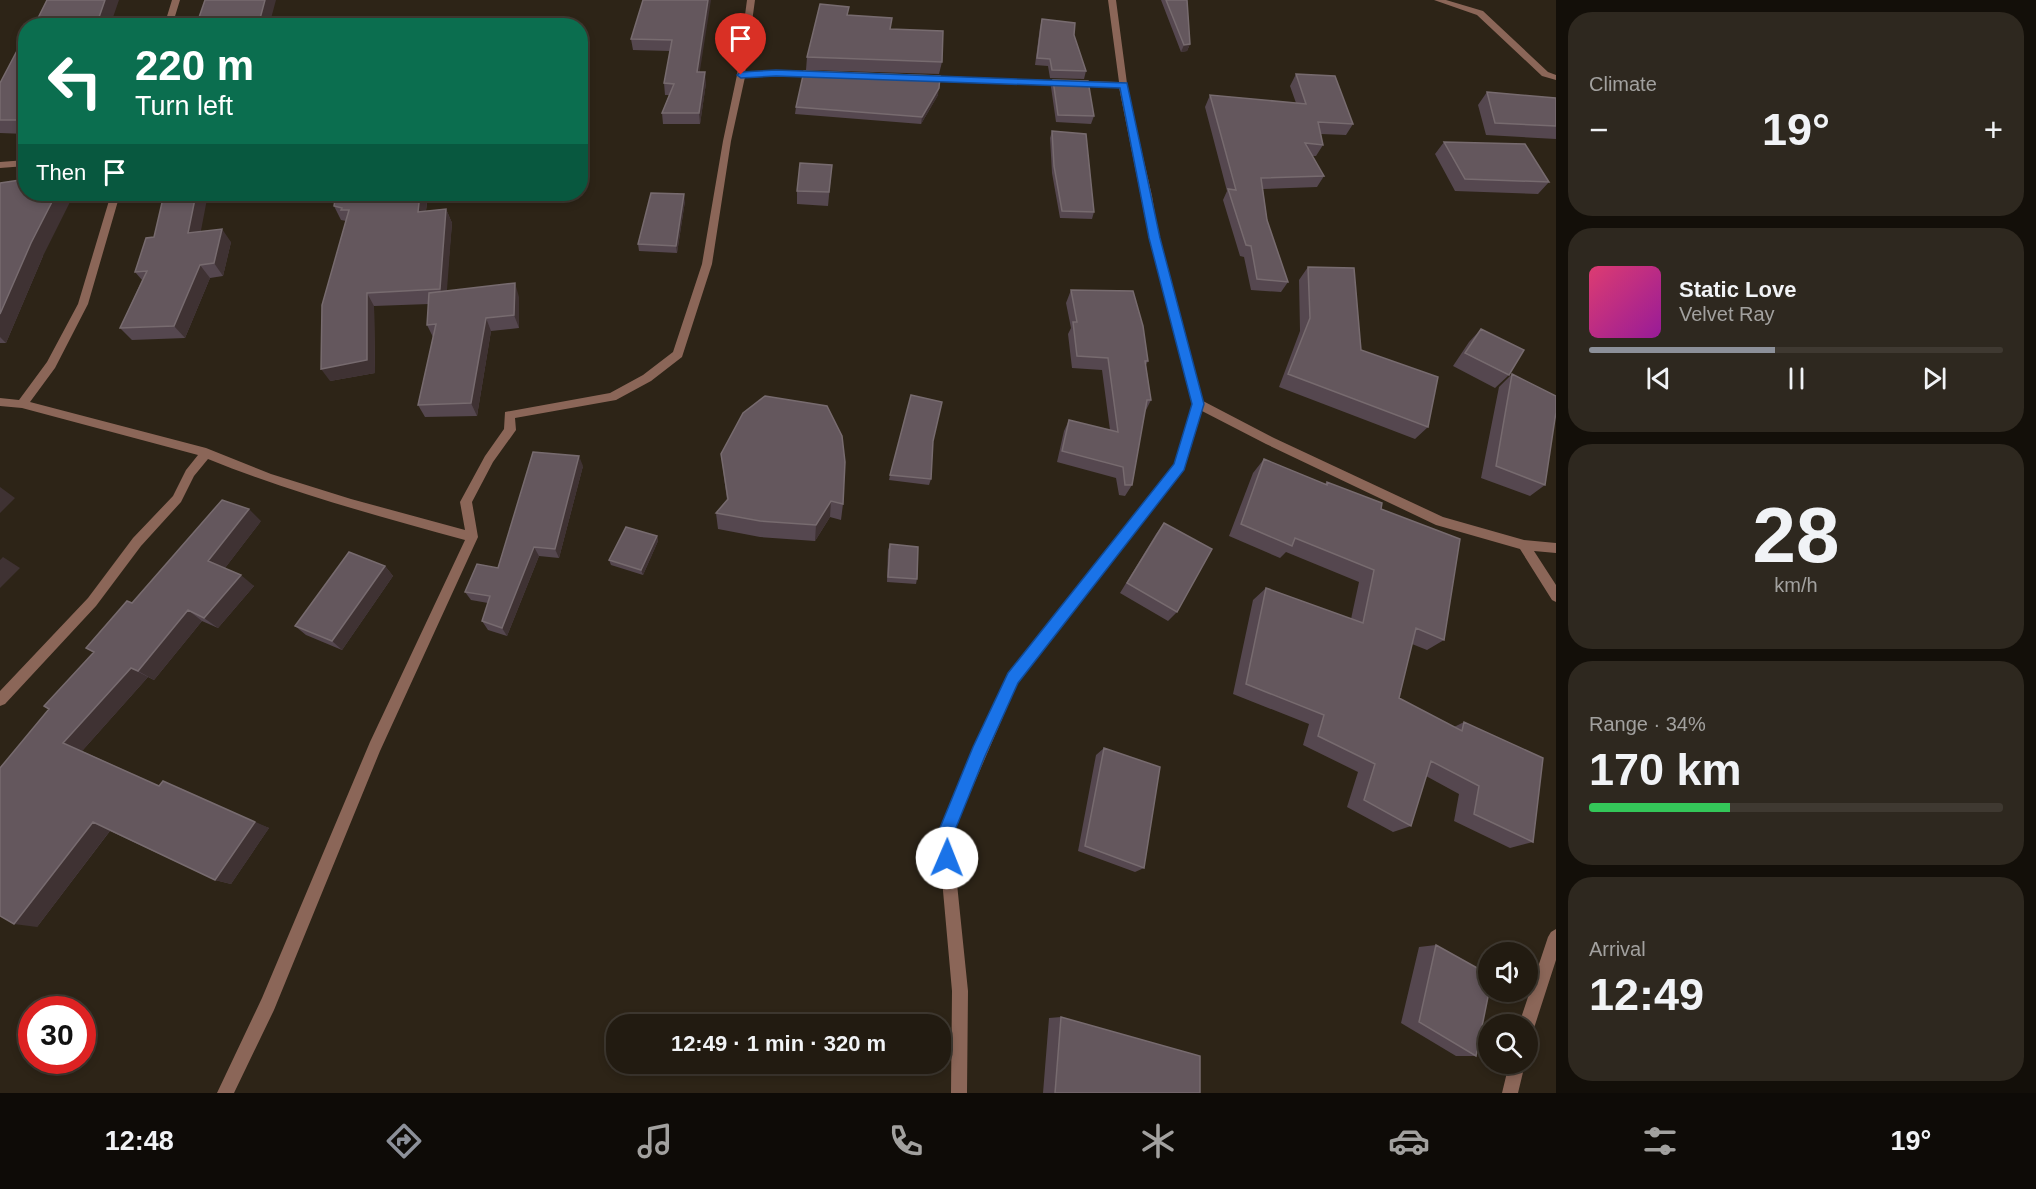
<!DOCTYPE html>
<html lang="en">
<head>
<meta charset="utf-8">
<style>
  :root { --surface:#221b11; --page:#2e281f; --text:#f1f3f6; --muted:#a2a19f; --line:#3f3931; --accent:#8c9099 }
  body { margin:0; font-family:Arial,sans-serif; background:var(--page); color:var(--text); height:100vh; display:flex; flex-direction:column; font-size:22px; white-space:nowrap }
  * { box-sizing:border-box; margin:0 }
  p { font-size:20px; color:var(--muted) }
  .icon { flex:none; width:33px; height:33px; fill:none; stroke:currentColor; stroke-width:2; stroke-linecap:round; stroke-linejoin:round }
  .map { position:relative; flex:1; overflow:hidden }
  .drawer { display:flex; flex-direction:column; gap:12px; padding:12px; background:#130f09; width:480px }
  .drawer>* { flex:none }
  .banner { position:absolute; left:18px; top:18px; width:570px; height:183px; border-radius:24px; box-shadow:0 3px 9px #0003,0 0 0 2px var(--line); background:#0b6e4f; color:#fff; overflow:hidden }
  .controls { position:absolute; left:1478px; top:942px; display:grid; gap:12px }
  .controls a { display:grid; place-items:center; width:60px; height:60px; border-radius:50%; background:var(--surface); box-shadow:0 3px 9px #0003,0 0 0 2px var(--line); font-size:30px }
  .speed { position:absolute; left:18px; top:996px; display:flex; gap:12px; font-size:30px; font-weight:700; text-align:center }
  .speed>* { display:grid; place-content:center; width:78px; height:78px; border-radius:50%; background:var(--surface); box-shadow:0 3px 9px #0003,0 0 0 2px var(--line); line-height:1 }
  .speed .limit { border:9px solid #d22; background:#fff; color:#111 }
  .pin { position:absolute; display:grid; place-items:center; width:51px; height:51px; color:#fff; margin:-62px -26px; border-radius:50% 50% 50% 0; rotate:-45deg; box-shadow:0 0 6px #0007 }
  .pin .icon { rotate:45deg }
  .me { position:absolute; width:66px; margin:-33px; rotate:1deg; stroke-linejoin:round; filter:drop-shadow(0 0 4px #0008) }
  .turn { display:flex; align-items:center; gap:21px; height:126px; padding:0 18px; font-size:27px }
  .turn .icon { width:78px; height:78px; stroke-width:2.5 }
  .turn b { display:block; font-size:42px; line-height:51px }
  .then { display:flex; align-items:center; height:57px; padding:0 18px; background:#0003; gap:12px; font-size:22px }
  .big { font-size:45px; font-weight:700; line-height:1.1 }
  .drawer .card { flex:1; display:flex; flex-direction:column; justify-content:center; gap:9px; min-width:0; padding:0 21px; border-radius:24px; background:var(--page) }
  .drawer .dial { align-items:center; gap:0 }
  .dial b { font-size:78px; line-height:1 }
  .song { display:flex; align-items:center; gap:18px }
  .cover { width:72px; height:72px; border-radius:9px; background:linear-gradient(135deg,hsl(340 70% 55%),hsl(300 70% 35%)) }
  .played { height:6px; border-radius:3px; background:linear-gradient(90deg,var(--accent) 45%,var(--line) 45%) }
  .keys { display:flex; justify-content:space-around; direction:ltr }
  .heat { display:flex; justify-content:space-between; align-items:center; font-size:33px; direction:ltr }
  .charge { height:9px; border-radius:4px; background:linear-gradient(90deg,#34c759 34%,var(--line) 0) }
  .trip { position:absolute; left:606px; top:1014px; width:345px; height:60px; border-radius:24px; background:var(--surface); box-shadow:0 3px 9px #0003,0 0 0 2px var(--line); font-weight:700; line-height:60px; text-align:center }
  .tab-bar { display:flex; height:96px; justify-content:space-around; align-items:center; background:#0e0b07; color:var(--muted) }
  .tab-bar .icon { width:42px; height:42px }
  .tab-bar .active { color:var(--accent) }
  .tab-bar b { font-size:27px; color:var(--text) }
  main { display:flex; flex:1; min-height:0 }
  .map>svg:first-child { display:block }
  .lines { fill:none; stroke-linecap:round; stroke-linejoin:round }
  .street { fill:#8b6658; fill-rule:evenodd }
  .wall { fill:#55474f }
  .shaded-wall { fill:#3f3233 }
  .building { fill:#64575d; stroke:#776b6f; stroke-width:1.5 }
  .route { fill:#1a73e8; stroke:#114b97; stroke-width:1.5 }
</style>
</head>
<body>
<main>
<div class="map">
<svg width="1556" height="1093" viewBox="0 0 1556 1093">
  <rect width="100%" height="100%" fill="#2d2417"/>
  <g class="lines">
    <!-- street -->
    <path class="street" d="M172,0H180L172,26H164Z
      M747,0H755L745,73H820L824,75L820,77H745L731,141L712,264L682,357L651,381L616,400L515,418L516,430L493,462L472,502L478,537L380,751L274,1010L234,1093H217L262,998L370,742L465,540C378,516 292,493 208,459L194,476L181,502L141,546L96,606L5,704L0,706V691L88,598L133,538L173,496L186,470L198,455L22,408L0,406V398L19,400L47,362L78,304L111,194H120L88,304L55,368L30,402L206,448L271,474L351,499L465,530L460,502L485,456L504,429L505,412L610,393L643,375L673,352L702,264L723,141L737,75Z
      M1108,0H1116L1128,91L1152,196L1159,238L1203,401L1274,438L1443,517L1524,540L1556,543V553L1534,551L1556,585V602L1552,600L1520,549L1436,525L1266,444L1202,411L1184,470L1018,682L952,835L968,991L967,1093H951L952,991L938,835L1008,674L1175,465L1193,404L1149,238L1119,87L924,81L920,79L924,77L1119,82Z
      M1434,0H1446L1483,11L1548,72L1556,75V80L1542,76L1477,15Z
      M26,160V166L0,168V162Z
      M1556,929V960L1535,1025L1533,1031L1527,1033V1024H1519L1548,937L1551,932Z
      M1509,1064H1525L1518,1093H1502Z"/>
  </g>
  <!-- wall -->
  <path class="wall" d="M643,0L700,72L706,83L700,124H663L662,113L669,95H665L664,83L670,51L633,50L631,39Z
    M1161,0H1187L1190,44L1187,51L1181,52Z
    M848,15L890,29L942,62L939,74L806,70L807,57Z
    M1042,19L1074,35L1086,71L1084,79L1050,78L1048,66L1035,65L1040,27Z
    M26,43V134L0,133V83Z
    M1296,74L1353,124L1346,135L1321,134L1323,145L1316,156H1312L1324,176L1317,187L1263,189L1267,220L1288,282L1281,292L1251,290L1244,257L1240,256L1223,200L1227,191L1205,107L1210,95L1296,103L1290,86Z
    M1053,80L1094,116L1091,124L1056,122L1051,87Z
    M1487,92L1556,98V139L1486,135L1478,105Z
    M938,95L921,124L795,114L796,107Z
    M1052,131L1094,212L1092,219L1060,218L1052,173L1050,138Z
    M1444,142L1549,182L1538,194L1455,191L1435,154Z
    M832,165L828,206L797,204V191Z
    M0,183L43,256L6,343H0Z
    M336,194H428L426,211L446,209L452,223L446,291L519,297V328L491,331L477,416L425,417L418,405L433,337L427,325L429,304L374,306L375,373L330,381L346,221L341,220L334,206Z
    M685,201L677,253L639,251L638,244Z
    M200,232L231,242L223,276L210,278L185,338L132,340L120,328L142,280L135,272L154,237Z
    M1308,267L1361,350L1428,427L1415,439L1279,387L1300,331L1299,280Z
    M1071,290L1148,361L1146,365L1151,400L1145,412L1132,485L1125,496L1119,495L1116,478L1057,462L1064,431L1069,420L1110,430L1102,370L1072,368L1068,334L1071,328L1066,303Z
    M1481,329L1509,375L1495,388L1453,366L1469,342Z
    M1512,374L1545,485L1530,496L1481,478L1499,387Z
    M721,454L843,504L841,520L830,517L815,541L760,537L718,529L716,513L727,500Z
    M1264,459L1325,484L1327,482L1381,509L1444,640L1427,650L1412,644L1399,698L1454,727L1464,722L1533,842L1510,848L1454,821L1459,794L1426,776L1411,826L1393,832L1347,807L1358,772L1303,745L1309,724L1233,694L1253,600L1266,588L1351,619L1359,582L1286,552L1280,558L1229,536L1253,473Z
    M583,466L559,558L539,556L507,636L488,630L482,621L488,603L471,600L465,592L498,568Z
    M890,475L931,479L929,485L889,480Z
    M261,521L225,568L254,586L218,628L202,621L154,680L148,677L82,751L159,786L269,828L231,884L215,880L110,831L37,927L94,653L86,648L132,603Z
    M1164,523L1177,612L1168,621L1120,593L1156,534Z
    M657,536L658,541L643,575L611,565L609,560Z
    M890,544L917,579L916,584L887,582L888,550Z
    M385,566L393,576L342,650L306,635L295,626Z
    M1104,748L1144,868L1135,872L1078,851L1096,755Z
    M1436,945L1476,1056H1456L1401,1023L1419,947Z
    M1061,1017L1200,1093H1043L1049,1018Z"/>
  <!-- shaded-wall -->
  <path class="shaded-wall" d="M105,0H119L110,26H96Z
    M265,0H276L269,26H258Z
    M708,0H711L698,83L697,72Z
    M1190,44L1187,51L1181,52L1184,45Z
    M705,72L706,83L700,124L699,113Z
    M939,88L938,95L921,124L922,117Z
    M26,109V132L16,120Z
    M56,194H74L43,256L6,343L0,337V314L31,243Z
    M196,194H208L198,246L188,233Z
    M420,194H428L424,225L418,212Z
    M684,194L685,201L677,253L676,246Z
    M446,209L452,223L446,303L440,289Z
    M222,229L231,242L223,276L214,263Z
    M200,265L210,278L185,338L174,326Z
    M515,283L519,297V328L514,315Z
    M367,293L374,306L375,373L330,381L321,369Z
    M486,318L491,331L477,416L471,403Z
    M579,456L583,466L559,558L555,549Z
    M0,487L15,498L0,513Z
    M831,501L830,517L815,541L816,525Z
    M249,509L261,521L222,572L208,561Z
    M657,536L658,541L643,575L641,570Z
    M534,547L539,556L507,636L502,628Z
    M3,557L20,568L0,588V560Z
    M385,566L393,576L342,650L332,641Z
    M241,575L254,586L218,628L204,618Z
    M188,610L202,621L154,680L138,671Z
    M131,668L148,677L82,751L176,793L63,743Z
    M180,788L269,828L231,884L215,880Z
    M93,822L112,828L37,927L14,924Z"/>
  <!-- building -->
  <path class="building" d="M47,0H105L96,26H34Z
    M205,0H265L258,26H196Z
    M643,0H708L697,72H705L699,113H662L674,84L664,83L672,40L631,39Z
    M1166,0H1187L1190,44L1184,45Z
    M820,4L849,7L847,15L892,18L890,29L943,31L942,62L807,57Z
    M1042,19L1075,23L1074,35L1086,71L1052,70L1050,59L1037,58Z
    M26,43V109L16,120H0V83L19,47H24Z
    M804,71L940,76L939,88L922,117L796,107Z
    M1296,74L1335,76L1353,124L1318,122L1323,145L1305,143L1324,176L1261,178L1267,220L1288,282L1257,279L1251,246L1246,245L1228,189L1236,190L1210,95L1306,104Z
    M1053,80L1088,81L1094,116L1058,115Z
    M1487,92L1556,98V126L1495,123Z
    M1052,131L1086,134L1094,212L1062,211L1054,166Z
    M1444,142L1525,144L1549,182L1465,179Z
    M800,163L832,165L829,192L797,191Z
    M20,180H26V194H56L31,243L0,314V183Z
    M651,193L684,194L676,246L638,244Z
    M164,194H196L188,233L222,229L214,263L200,265L174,326L120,328L147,271L135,272L146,238L154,237Z
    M336,194H420L418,212L446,209L440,289L367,293V360L321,369L322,305L349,210H341L342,208L334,206Z
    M1308,267L1354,268L1361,350L1438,377L1428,427L1288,374L1310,318Z
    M515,283L514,315L486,318L471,403L418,405L436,324L427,325L429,293Z
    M1071,290L1133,291L1143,326L1148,361H1145L1151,400H1147L1132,485H1125L1123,467L1062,451L1069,420L1118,432L1108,358L1077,356L1073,322H1077Z
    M1481,329L1524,350L1509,375L1465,353Z
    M1512,374L1556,396V412L1545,485L1496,466Z
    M911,395L942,402L933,441L931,479L890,475Z
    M765,396L827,406L842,436L845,462L843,504L831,501L816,525L760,521L716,513L728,499L721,454L743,413Z
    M533,452L579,456L555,549L534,547L502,628L482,621L490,596L465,592L477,564L498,568Z
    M1264,459L1327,485V482L1382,503L1381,509L1460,539L1444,640L1416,628L1399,698L1462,731L1464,722L1543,758L1533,842L1474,814L1479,786L1431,761L1411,826L1364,800L1375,764L1318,736L1324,715L1246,684L1266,588L1363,623L1374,570L1295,538L1292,546L1241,524Z
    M222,500L249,509L208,561L241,575L204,618L188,610L138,671L131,668L63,743L159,786L163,781L255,822L215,880L93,822L14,924L0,916V768L49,709L44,706L94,652L86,648L127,601L132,603Z
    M1164,523L1212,549L1177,612L1127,583Z
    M626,527L657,536L641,570L609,560Z
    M890,544L918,547L917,579L888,577Z
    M349,552L385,566L332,641L295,626Z
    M1104,748L1160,767L1144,868L1085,846Z
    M1436,945L1488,974V992H1489L1476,1056L1419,1022Z
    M1061,1017L1200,1056V1093H1055Z"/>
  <!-- route -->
  <path class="route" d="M776,70L1127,83L1160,238L1204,404L1184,470L1018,683L985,756L953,835L956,858L953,863L947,866L942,863L937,835L973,747L1008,673L1174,464L1192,404L1149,238L1120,88L776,76L741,78L737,75L741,72Z"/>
</svg>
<div class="controls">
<a><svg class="icon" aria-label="sound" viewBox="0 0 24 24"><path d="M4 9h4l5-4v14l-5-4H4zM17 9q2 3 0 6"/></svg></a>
<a><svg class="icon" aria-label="search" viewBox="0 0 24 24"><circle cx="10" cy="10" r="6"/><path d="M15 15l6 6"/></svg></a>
</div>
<div class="speed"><div class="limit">30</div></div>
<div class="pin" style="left:741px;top:75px;background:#d93025"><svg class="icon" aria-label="arrive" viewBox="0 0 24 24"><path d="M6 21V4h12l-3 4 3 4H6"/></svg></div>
<svg class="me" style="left:947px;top:858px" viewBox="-20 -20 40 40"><circle r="19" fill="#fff"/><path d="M0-13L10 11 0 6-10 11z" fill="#1a73e8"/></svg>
<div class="trip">12:49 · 1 min · 320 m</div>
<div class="banner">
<div class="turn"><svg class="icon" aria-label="left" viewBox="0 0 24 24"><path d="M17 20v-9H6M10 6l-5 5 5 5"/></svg><div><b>220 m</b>Turn left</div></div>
<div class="then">Then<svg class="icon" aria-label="arrive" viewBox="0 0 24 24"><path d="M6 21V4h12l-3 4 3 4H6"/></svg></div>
</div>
</div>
<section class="drawer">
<div class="card"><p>Climate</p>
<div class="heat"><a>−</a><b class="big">19°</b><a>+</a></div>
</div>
<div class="card">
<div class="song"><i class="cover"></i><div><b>Static Love</b><p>Velvet Ray</p></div></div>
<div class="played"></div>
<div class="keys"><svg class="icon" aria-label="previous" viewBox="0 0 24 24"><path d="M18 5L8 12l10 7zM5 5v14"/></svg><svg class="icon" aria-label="pause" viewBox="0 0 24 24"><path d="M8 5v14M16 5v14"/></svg><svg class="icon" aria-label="next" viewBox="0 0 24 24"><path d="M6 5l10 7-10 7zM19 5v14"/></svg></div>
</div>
<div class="card dial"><b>28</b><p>km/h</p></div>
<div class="card"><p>Range · 34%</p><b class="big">170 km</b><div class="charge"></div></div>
<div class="card"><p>Arrival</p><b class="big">12:49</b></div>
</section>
</main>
<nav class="tab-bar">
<b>12:48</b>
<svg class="icon active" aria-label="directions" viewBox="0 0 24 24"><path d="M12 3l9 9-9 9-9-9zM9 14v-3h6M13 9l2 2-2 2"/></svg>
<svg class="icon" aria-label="music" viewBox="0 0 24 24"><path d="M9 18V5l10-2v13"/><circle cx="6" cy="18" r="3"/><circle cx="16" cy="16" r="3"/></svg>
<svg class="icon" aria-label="phone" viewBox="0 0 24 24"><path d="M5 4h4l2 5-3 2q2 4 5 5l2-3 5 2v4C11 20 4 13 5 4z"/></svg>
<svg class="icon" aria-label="climate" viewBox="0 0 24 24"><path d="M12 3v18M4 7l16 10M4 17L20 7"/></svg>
<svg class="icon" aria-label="car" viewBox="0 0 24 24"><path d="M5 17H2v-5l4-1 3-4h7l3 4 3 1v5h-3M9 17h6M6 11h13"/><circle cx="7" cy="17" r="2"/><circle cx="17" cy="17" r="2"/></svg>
<svg class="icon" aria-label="filters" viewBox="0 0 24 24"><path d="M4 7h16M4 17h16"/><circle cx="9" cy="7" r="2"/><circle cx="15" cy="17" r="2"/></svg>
<b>19°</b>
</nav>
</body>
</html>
